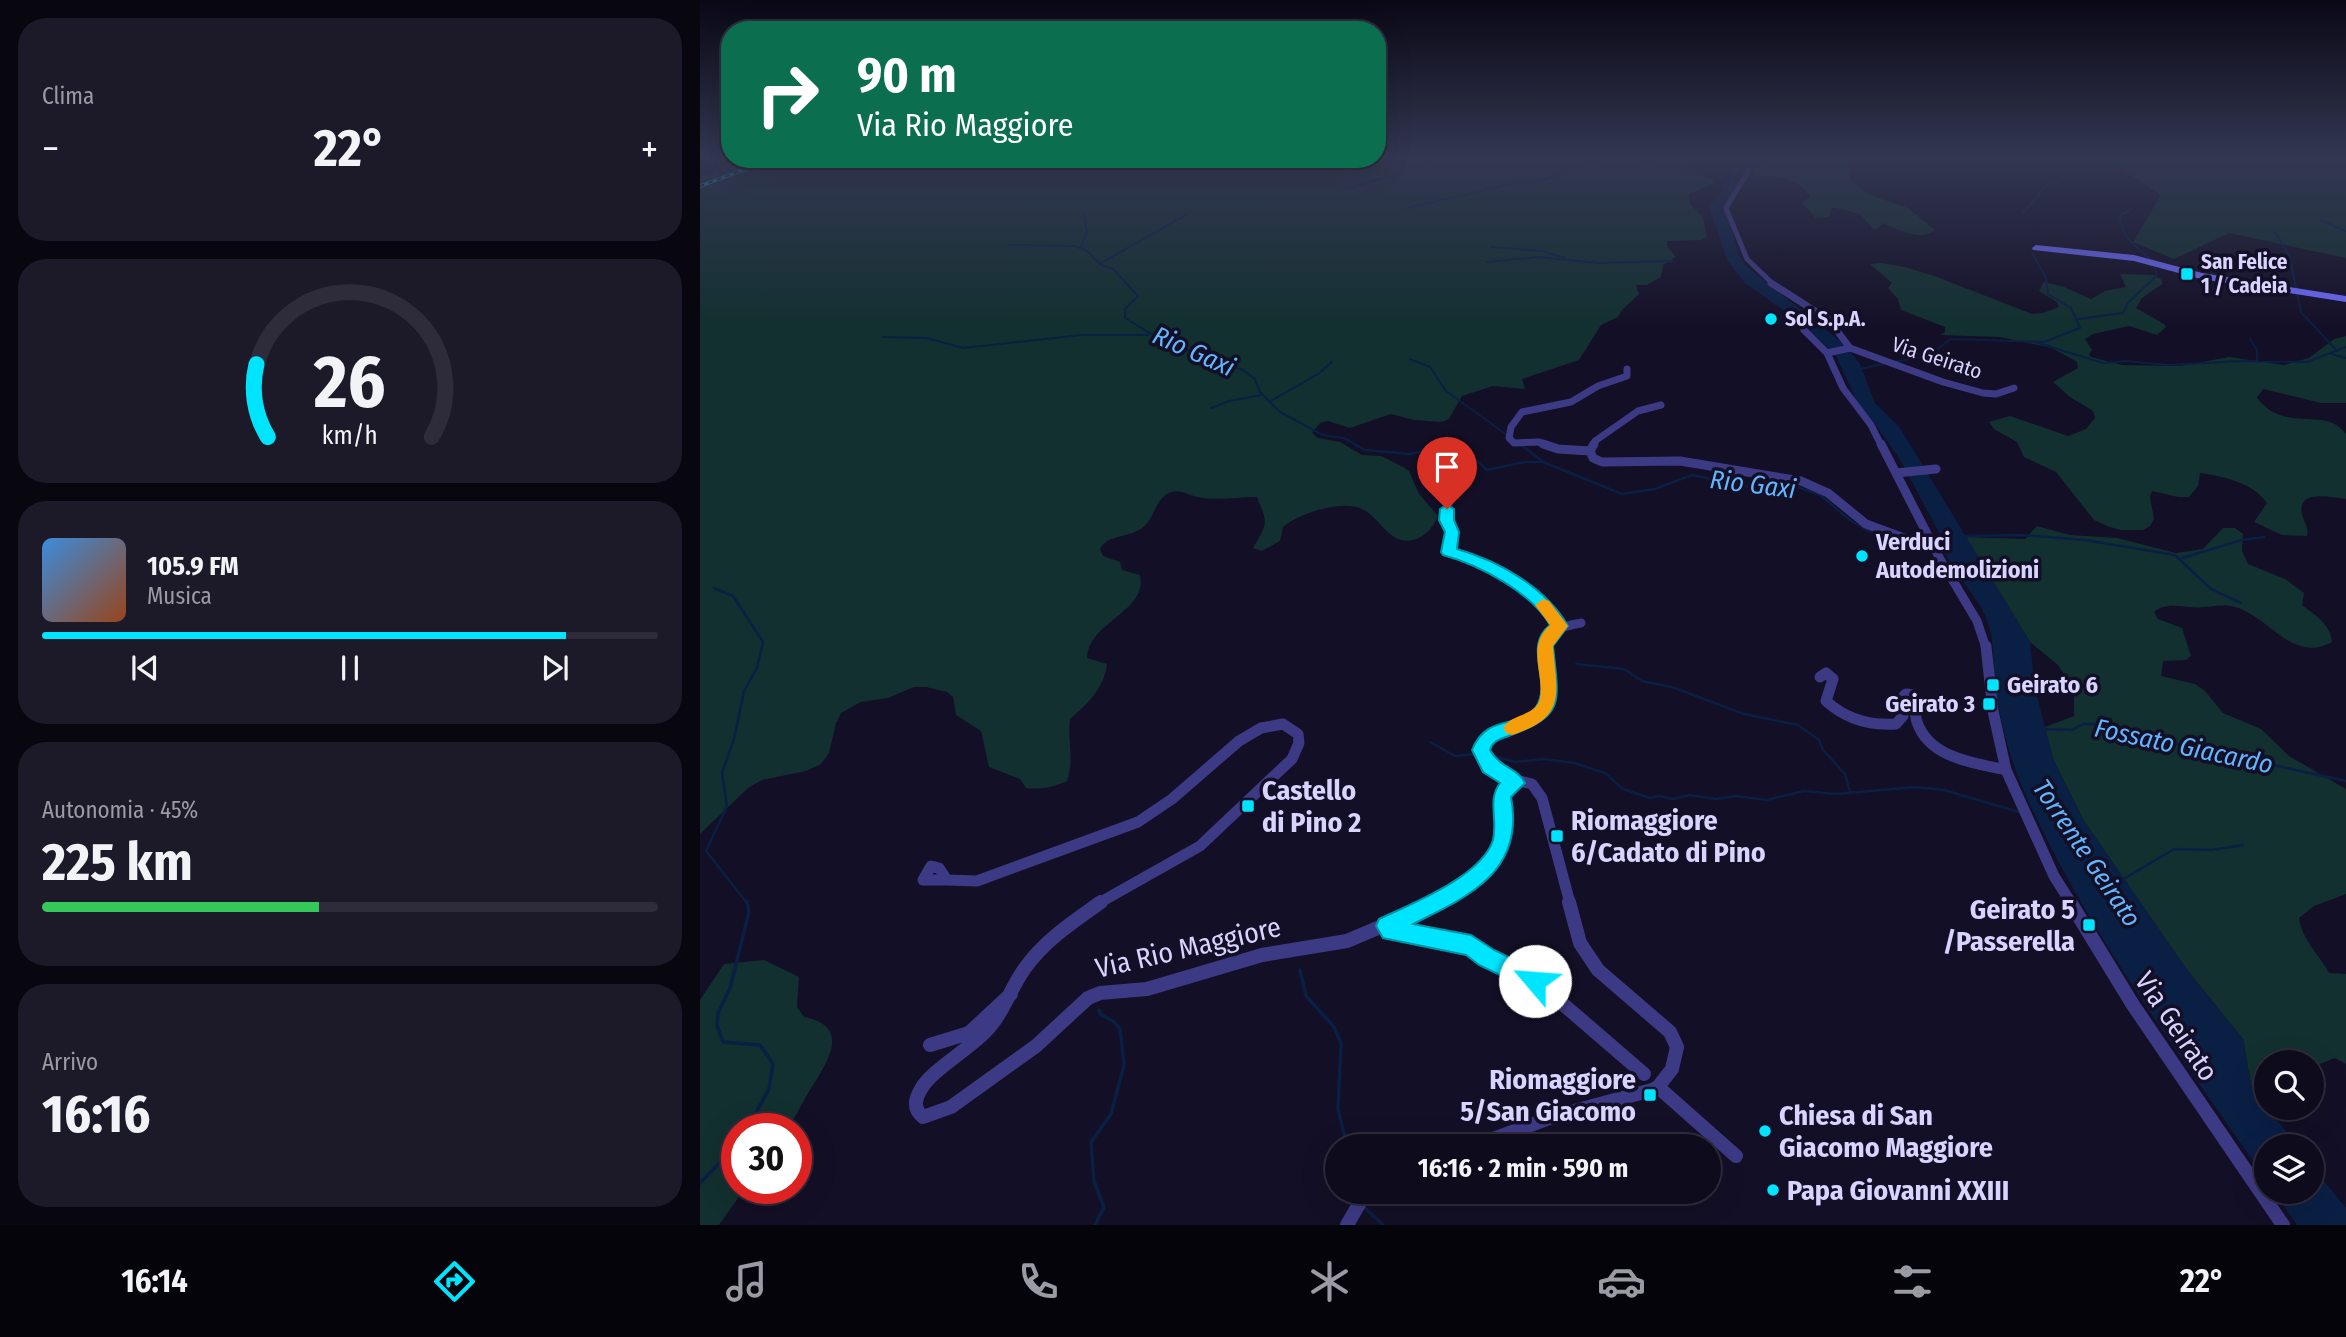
<!DOCTYPE html>
<html lang="it">
<head>
<meta charset="utf-8">
<style>
  :root { --surface:#0e0b1c; --page:#1c1929; --text:#f1f3f6; --muted:#9b9ba3; --line:#2e2b3b; --accent:#00e5ff }
  body { margin:0; font-family:"Fira Sans Condensed",sans-serif; background:var(--page); color:var(--text); height:100vh; display:flex; flex-direction:column; font-size:26px; white-space:nowrap }
  * { box-sizing:border-box; margin:0 }
  p { font-size:23px; color:var(--muted) }
  .icon { flex:none; width:38px; height:38px; fill:none; stroke:currentColor; stroke-width:2; stroke-linecap:round; stroke-linejoin:round }
  .map { position:relative; flex:1; overflow:hidden }
  .sheet { display:flex; flex-direction:column; gap:18px; padding:18px; background:#08060f; width:700px }
  .sheet>* { flex:none }
  .top-card { position:absolute; left:21px; top:21px; width:665px; height:147px; border-radius:28px; box-shadow:0 7px 28px #0002,0 0 0 2px var(--line); background:#0b6e4f; color:#fff; overflow:hidden }
  .tools { position:absolute; left:1554px; top:1050px; display:grid; gap:14px }
  .tools a { display:grid; place-items:center; width:70px; height:70px; border-radius:50%; background:var(--surface); box-shadow:0 7px 28px #0002,0 0 0 2px var(--line); font-size:35px }
  .speed { position:absolute; left:21px; top:1113px; display:flex; gap:14px; font-size:35px; font-weight:700; text-align:center }
  .speed>* { display:grid; place-content:center; width:91px; height:91px; border-radius:50%; background:var(--surface); box-shadow:0 7px 28px #0002,0 0 0 2px var(--line); line-height:1 }
  .speed .limit { border:10px solid #d22; background:#fff; color:#111 }
  .pin { position:absolute; display:grid; place-items:center; width:60px; height:60px; color:#fff; margin:-72px -30px; border-radius:50% 50% 50% 0; rotate:-45deg; box-shadow:0 0 7px #0007 }
  .pin .icon { rotate:45deg }
  .me { position:absolute; width:77px; margin:-38px; rotate:297deg; stroke-linejoin:round; filter:drop-shadow(0 0 5px #0008) }
  .turn { display:flex; align-items:center; gap:24px; height:147px; padding:0 21px; font-size:32px }
  .turn .icon { width:91px; height:91px; stroke-width:2.5 }
  .turn b { display:block; font-size:49px; line-height:60px }
  .big { font-size:52px; font-weight:700; line-height:1.1 }
  .sheet .tile { flex:1; display:flex; flex-direction:column; justify-content:center; gap:10px; min-width:0; padding:0 24px; border-radius:28px; background:var(--page) }
  .sheet .dial { align-items:center; gap:0 }
  .dial svg { height:182px; overflow:visible; fill:none; stroke:var(--line); stroke-width:7; stroke-linecap:round; text-anchor:middle }
  .dial text { fill:var(--text); stroke:none }
  .song { display:flex; align-items:center; gap:21px }
  .cover { width:84px; height:84px; border-radius:10px; background:linear-gradient(135deg,hsl(210 70% 55%),hsl(20 70% 35%)) }
  .played { height:7px; border-radius:4px; background:linear-gradient(90deg,var(--accent) 85%,var(--line) 85%) }
  .keys { display:flex; justify-content:space-around; direction:ltr }
  .heat { display:flex; justify-content:space-between; align-items:center; font-size:38px; direction:ltr }
  .charge { height:10px; border-radius:5px; background:linear-gradient(90deg,#34c759 45%,var(--line) 0) }
  .trip { position:absolute; left:625px; top:1134px; width:396px; height:70px; border-radius:35px; background:var(--surface); box-shadow:0 7px 28px #0002,0 0 0 2px var(--line); font-weight:700; line-height:70px; text-align:center }
  .tab-bar { display:flex; height:112px; justify-content:space-around; align-items:center; background:#06040b; color:var(--muted) }
  .tab-bar .icon { width:49px; height:49px }
  .tab-bar .selected { color:var(--accent) }
  .tab-bar b { font-size:32px; color:var(--text) }
  main { display:flex; flex:1; min-height:0 }
  .map>svg:first-child { display:block }
  .green { fill:#12302f }
  .water { fill:#0a1f44 }
  .lines { fill:none; stroke-linecap:round; stroke-linejoin:round }
  .stream-far2 { stroke:#0a1f44; stroke-width:2 }
  .stream-far1 { stroke:#0a1f44; stroke-width:2.5 }
  .stream { stroke:#0a1f44; stroke-width:3.5 }
  .street-far4 { stroke:#3d3a85; stroke-width:5 }
  .street-far3 { stroke:#3d3a85; stroke-width:7 }
  .street-far2 { stroke:#3d3a85; stroke-width:9 }
  .street-far1 { stroke:#3d3a85; stroke-width:11 }
  .street { stroke:#3d3a85; stroke-width:14 }
  .secondary { fill:#6f6bff; fill-rule:evenodd }
  .rail-casing { stroke:#00e5ff; stroke-width:3.5 }
  .rail { stroke:#130f26; stroke-width:2; stroke-dasharray:4.5; stroke-linecap:butt }
  .route { fill:#00e5ff; stroke:#0095a6; stroke-width:2 }
  .slow { fill:#f59e0b }
  .poi-dot { fill:#00e5ff; stroke:#130f26; stroke-width:2.5 }
  .labels { text-anchor:middle; stroke-width:7; stroke-linejoin:round; paint-order:stroke }
  .far-poi-label { font-size:21px; font-weight:bold; fill:#d9d4ff; stroke:#130f26; text-anchor:start }
  .far-street-label { font-size:21px; fill:#d9d4ff; stroke:#130f26 }
  .poi-label { font-size:24px; font-weight:bold; fill:#d9d4ff; stroke:#130f26; text-anchor:start }
  .water-label { font-size:26px; font-style:italic; fill:#62b6ff; stroke:#130f26 }
  .near-poi-label { font-size:28px; font-weight:bold; fill:#d9d4ff; stroke:#130f26; text-anchor:start }
  .near-street-label { font-size:28px; fill:#d9d4ff; stroke:#130f26 }
</style>
</head>
<body>
<main>
<section class="sheet">
<div class="tile"><p>Clima</p>
<div class="heat"><a>−</a><b class="big">22°</b><a>+</a></div>
</div>
<div class="tile dial"><svg viewBox="0 0 100 80">
<path d="M14 69A42 42 0 1 1 86 69"/>
<path d="M14 69A42 42 0 0 1 9 37" stroke="#00e5ff"/>
<text x="50" y="56" font-size="32" font-weight="700">26</text>
<text x="50" y="72" font-size="11">km/h</text>
</svg></div>
<div class="tile">
<div class="song"><i class="cover"></i><div><b>105.9 FM</b><p>Musica</p></div></div>
<div class="played"></div>
<div class="keys"><svg class="icon" aria-label="previous" viewBox="0 0 24 24"><path d="M18 5L8 12l10 7zM5 5v14"/></svg><svg class="icon" aria-label="pause" viewBox="0 0 24 24"><path d="M8 5v14M16 5v14"/></svg><svg class="icon" aria-label="next" viewBox="0 0 24 24"><path d="M6 5l10 7-10 7zM19 5v14"/></svg></div>
</div>
<div class="tile"><p>Autonomia · 45%</p><b class="big">225 km</b><div class="charge"></div></div>
<div class="tile"><p>Arrivo</p><b class="big">16:16</b></div>
</section>
<div class="map">
<svg width="1646" height="1225" viewBox="0 0 1646 1225">
  <rect width="100%" height="100%" fill="#130f26"/>
  <!-- green -->
  <path class="green" d="M677,157H981L1003,176L1013,179L1015,183L989,194V203L1003,217L1007,237L1001,240L967,241V246L976,257L963,265L961,277L947,285H936L939,294L922,310L918,317L901,325L879,360L822,379L825,389L793,386L762,396L749,419L742,422L714,420L691,414L650,428L628,421L620,423L612,433L618,438L640,442L662,455L681,456L703,467L709,471L719,494L738,516C733,527 727,535 716,539C691,548 682,520 664,510C644,498 598,514 583,527L580,541L562,551L553,548C568,522 568,524 557,497C540,497 514,501 498,497C487,495 479,487 467,494C453,503 454,524 437,531C423,538 408,535 400,549L403,556L420,562L422,570L440,575C448,612 389,621 387,658L407,664C404,689 388,703 370,719C367,743 375,757 367,781C353,787 342,790 326,788L320,779L289,767L281,731L256,715L253,697L247,692L226,687H214L188,698L161,702L141,713L136,723L129,753L121,764L106,771L62,780L48,788L0,834V177L13,173L20,164L41,159H677Z
    M1072,157H1144L1152,165L1149,172L1150,180L1170,195L1208,208L1235,230C1221,242 1197,229 1182,223L1179,228L1173,229L1160,214L1136,208H1132L1129,217L1116,218L1102,203L1110,197C1100,177 1074,176 1055,176L1052,170L1065,164Z
    M1391,157H1646V258L1529,233L1474,259L1433,242L1461,195L1410,162Z
    M1181,263L1205,267L1237,277L1332,314L1343,313L1359,307L1357,302L1339,291L1344,282L1364,287L1391,299L1405,291L1426,287L1420,274L1454,275L1462,280V284L1442,298L1436,308L1464,324L1466,327L1457,335L1429,326L1393,334L1385,339L1392,350L1389,354L1391,357L1422,365L1481,366L1529,357L1584,365L1609,358L1634,339L1646,336V403H1621L1563,389L1557,398C1586,435 1625,405 1646,434V499C1632,497 1596,489 1602,514C1604,523 1609,527 1607,536L1582,535L1554,522L1567,503C1553,483 1523,476 1500,473L1498,486L1489,497H1478L1452,491L1450,497L1454,519L1450,526L1443,530H1420L1407,526L1394,520L1356,472L1324,457L1317,442L1294,429L1289,422L1310,416L1368,436L1386,429L1395,418L1393,411L1370,397L1353,382L1378,368L1377,362L1352,348L1300,337L1240,335L1245,332V327L1201,310L1198,299L1188,288L1192,283L1170,264Z
    M1337,526L1370,535L1417,538L1476,553L1503,549L1523,528H1535L1543,534L1542,551L1548,564L1585,579L1604,593L1602,605C1615,615 1631,625 1632,642C1592,664 1569,616 1535,607C1521,603 1505,609 1491,607C1478,606 1464,603 1454,612L1458,619L1482,628L1491,656L1486,660L1463,661L1461,676L1495,684L1505,691L1523,713L1561,729L1589,756L1646,789V894L1614,906L1599,918C1602,940 1619,954 1629,973L1646,974V1064L1635,1058L1612,1067V1062H1566V1085H1551L1543,1039L1487,970L1384,821L1353,759L1345,727L1374,716V690L1358,665L1330,642L1266,537L1325,539Z
    M64,960L99,977L97,1007L104,1017C156,1027 123,1068 107,1095C100,1107 95,1118 87,1129H37V1188H45L19,1225H0V1000L24,964Z"/>
  <!-- water -->
  <path class="water" d="M1024,183H1038L1026,204L1038,253L1045,265L1145,345L1160,364L1175,403L1200,428L1330,642L1335,688L1353,759L1384,821L1487,970L1543,1039L1551,1085L1597,1146H1566V1180C1480,1054 1385,930 1323,789C1309,756 1299,718 1295,682C1293,666 1294,650 1291,634C1285,601 1258,581 1244,552L1249,551L1199,458L1172,420L1161,410L1136,356L1104,325L1045,283L1027,260L1009,206L1023,190Z
    M1612,1166L1646,1208V1225H1597L1574,1192H1612Z"/>
  <g class="lines">
    <!-- stream-far2 -->
    <path class="stream-far2" d="M902,157L916,160
      M922,161L1008,174L1031,182
      M539,166L572,159
      M1036,170L1057,157
      M1029,186L1035,171L1031,157
      M639,190L762,157
      M707,208L807,185L847,179L873,168L921,161
      M1432,209L1420,215C1420,238 1436,246 1451,260
      M1323,213L1347,185L1360,180L1365,172
      M1620,220L1646,231
      M1575,232L1589,255L1601,312L1637,351
      M309,245L375,246L387,251L401,265L413,269L438,296L425,309V318L466,343L543,370L555,379L560,392L580,412L623,435L644,438L657,445
      M381,247L387,232L384,214
      M791,247L842,251L865,258
      M787,262L839,257L899,263L973,261
      M401,263L486,215
      M1378,319L1423,313L1428,303L1457,275L1454,266
      M183,337L227,338L263,348L381,335H448
      M1550,339L1557,350V362
      M1335,342L1403,363L1426,361L1468,365L1541,361L1607,362L1646,347
      M1632,354L1646,358
      M710,359L730,367L746,391L807,435
      M1194,362L1228,356L1251,339L1344,342L1380,328L1371,308L1348,294L1346,278L1332,253
      M1159,369L1184,364
      M569,402L618,374L632,362
      M511,408L529,401L561,395"/>
    <!-- stream-far1 -->
    <path class="stream-far1" d="M654,444L665,450L710,454L747,445L767,452L787,470L824,462H843L922,494L955,489L992,475L1056,488L1095,486L1120,495L1150,520L1169,531L1233,552
      M821,445L841,460
      M1264,536L1323,535L1385,540L1475,555L1511,589L1541,603
      M1482,558L1542,540L1564,537
      M14,588L33,596L63,642L57,668L44,691L34,739L22,773L27,806L6,851L47,903
      M876,664L924,669L942,681L972,687L1044,714L1098,725L1119,740L1123,750L1145,774L1150,792
      M1343,729L1372,730L1383,724H1394C1477,746 1562,762 1646,781
      M730,742L755,756L775,754
      M790,755L815,762L844,759L874,763L905,773L923,789L950,798L959,796L973,799L989,795L1016,799L1036,796L1067,800L1104,791L1136,794L1215,787L1244,790L1319,812
      M1422,880L1474,849L1512,850L1543,845"/>
    <!-- stream -->
    <path class="stream" d="M47,902L49,912L30,988L18,1013L17,1026L23,1042L60,1045L73,1064L69,1089L47,1129
      M600,970L606,996L634,1027L641,1043L638,1109L647,1146
      M0,1183L37,1145
      M663,1206L683,1225
      M395,1225L404,1207L394,1181L391,1142L411,1114L424,1065L420,1029L413,1021L401,1015L399,1010"/>
    <!-- street-far4 -->
    <path class="street-far4" d="M1049,170L1026,208L1047,259L1074,285"/>
    <!-- street-far3 -->
    <path class="street-far3" d="M1071,283L1129,320L1150,348
      M1104,330L1127,353L1143,388L1171,425L1181,445
      M1127,353L1150,348L1243,382L1283,393L1296,394L1314,388
      M848,445L839,442L814,443L809,438L811,427L822,412L871,402L898,386L927,376V369
      M893,445L895,441L938,411L961,405"/>
    <!-- street-far2 -->
    <path class="street-far2" d="M843,444L858,449L890,451
      M1181,444L1240,559L1277,621L1286,648
      M890,451L893,458L902,462L980,461L1101,481L1128,493L1166,524L1215,542L1234,545
      M890,451L894,444
      M1196,473L1236,469
      M748,504C747,523 752,533 749,552C792,564 835,588 860,626
      M845,648C847,629 865,626 881,623"/>
    <!-- street-far1 -->
    <path class="street-far1" d="M1286,646L1293,711L1306,770L1354,876L1371,903
      M1120,677L1126,673L1133,679L1126,701C1146,719 1169,726 1196,724L1203,716V697L1206,694L1213,695C1217,704 1214,713 1217,722C1229,758 1274,763 1306,770
      M815,783L790,765L780,752L783,743C805,727 848,723 849,691C850,676 844,661 845,646
      M231,866L239,868L247,880H223Z
      M247,880L277,881L438,822L472,799L539,741L561,728L583,724L598,734L599,743L592,759L500,846L399,903
      M736,903C766,883 803,862 806,822C806,810 802,801 805,789L820,781L832,784L842,798L870,903"/>
    <!-- street -->
    <path class="street" d="M401,902C373,922 345,940 325,968C310,989 303,1014 285,1032C269,1049 231,1071 221,1089C215,1099 213,1109 223,1117L251,1107L336,1046L388,998L400,993L447,989L562,955L647,941L739,902
      M1370,902L1433,1005L1583,1225
      M687,926L690,930L771,945L786,958L835,980L944,1074
      M230,1045L269,1033L311,994
      M958,1087L1036,1156
      M774,1146L852,1117L952,1090L958,1087L972,1069L977,1047L970,1032L898,970L880,943L869,902
      M647,1225L666,1192"/>
    <!-- secondary -->
    <path class="secondary" d="M1336,245L1434,255L1502,273L1646,296V302L1501,279L1434,261L1333,250L1332,248Z"/>
    <!-- rail casing -->
    <g class="rail-casing">
      <path id="rail" d="M0,186L73,159"/>
    </g>
    <!-- rail -->
    <use href="#rail" class="rail"/>
  </g>
  <!-- sky -->
  <linearGradient id="sky" x2="0" y2="1"><stop stop-color="#0a0815"/><stop offset="0.48" stop-color="#333752"/><stop offset="1" stop-color="#333752" stop-opacity="0"/></linearGradient>
  <rect width="1646" height="328" fill="url(#sky)"/>
  <!-- route -->
  <path class="route" d="M747,504L754,509V520L759,532L757,549C799,561 845,587 868,626L853,646C859,705 866,715 806,737C798,740 793,741 790,750C800,768 818,768 825,783L811,797C825,871 770,896 713,924L771,935L794,950L842,973L846,981L842,988L835,992L779,965L766,955L683,938L676,926L679,919C711,904 782,876 793,840C798,819 787,800 800,783L783,772L772,750C787,712 820,730 836,707C853,681 822,647 850,625C831,592 779,565 743,555L741,552L745,532L739,520L740,509Z"/>
  <!-- slow -->
  <path class="slow" d="M843,599L849,601L868,626L853,646C857,695 867,717 812,735L806,733L803,728C811,713 836,717 840,698C844,672 826,646 850,625L835,605Z"/>
  <!-- markers -->
  <g class="poi-dot">
    <rect x="1480" y="267" width="14" height="14" rx="3.5"/>
    <circle cx="1071" cy="319" r="7"/>
    <circle cx="1162" cy="556" r="7"/>
    <rect x="1286" y="678" width="14" height="14" rx="3.5"/>
    <rect x="1282" y="697" width="14" height="14" rx="3.5"/>
    <rect x="541" y="799" width="14" height="14" rx="3.5"/>
    <rect x="850" y="829" width="14" height="14" rx="3.5"/>
    <rect x="1382" y="918" width="14" height="14" rx="3.5"/>
    <rect x="943" y="1088" width="14" height="14" rx="3.5"/>
    <circle cx="1065" cy="1131" r="7"/>
    <circle cx="1073" cy="1190" r="7"/>
  </g>
  <g class="labels">
    <!-- far-poi labels -->
    <g class="far-poi-label">
      <text x="1501" y="269">San Felice<tspan x="1501" dy="24">1 / Cadeia</tspan></text>
      <text x="1085" y="326">Sol S.p.A.</text>
    </g>
    <!-- far-street labels -->
    <g class="far-street-label">
      <text transform="translate(1237 358) rotate(18)" y="7">Via Geirato</text>
    </g>
    <!-- poi labels -->
    <g class="poi-label">
      <text x="1176" y="550">Verduci<tspan x="1176" dy="28">Autodemolizioni</tspan></text>
      <text x="1307" y="693">Geirato 6</text>
      <text x="1275" y="712" text-anchor="end">Geirato 3</text>
    </g>
    <!-- water labels -->
    <g class="water-label">
      <text transform="translate(494 351) rotate(24)" y="9">Rio Gaxi</text>
      <text transform="translate(1053 484) rotate(7)" y="9">Rio Gaxi</text>
      <text transform="translate(1484 746) rotate(12)" y="9">Fossato Giacardo</text>
      <text transform="translate(1387 853) rotate(56)" y="9">Torrente Geirato</text>
    </g>
    <!-- near-poi labels -->
    <g class="near-poi-label">
      <text x="562" y="800">Castello<tspan x="562" dy="32">di Pino 2</tspan></text>
      <text x="871" y="830">Riomaggiore<tspan x="871" dy="32">6/Cadato di Pino</tspan></text>
      <text x="1375" y="919" text-anchor="end">Geirato 5<tspan x="1375" dy="32">/Passerella</tspan></text>
      <text x="936" y="1089" text-anchor="end">Riomaggiore<tspan x="936" dy="32">5/San Giacomo</tspan></text>
      <text x="1079" y="1125">Chiesa di San<tspan x="1079" dy="32">Giacomo Maggiore</tspan></text>
      <text x="1087" y="1200">Papa Giovanni XXIII</text>
    </g>
    <!-- near-street labels -->
    <g class="near-street-label">
      <text transform="translate(488 947) rotate(-13)" y="10">Via Rio Maggiore</text>
      <text transform="translate(1477 1026) rotate(56)" y="10">Via Geirato</text>
    </g>
  </g>
</svg>
<div class="tools">
<a><svg class="icon" aria-label="search" viewBox="0 0 24 24"><circle cx="10" cy="10" r="6"/><path d="M15 15l6 6"/></svg></a>
<a><svg class="icon" aria-label="layers" viewBox="0 0 24 24"><path d="M12 4l9 5-9 5-9-5zM3 14l9 5 9-5"/></svg></a>
</div>
<div class="speed"><div class="limit">30</div></div>
<div class="pin" style="left:747px;top:509px;background:#d93025"><svg class="icon" aria-label="arrive" viewBox="0 0 24 24"><path d="M6 21V4h12l-3 4 3 4H6"/></svg></div>
<svg class="me" style="left:835px;top:981px" viewBox="-20 -20 40 40"><circle r="19" fill="#fff"/><path d="M0-13L10 11 0 6-10 11z" fill="#00e5ff"/></svg>
<div class="trip">16:16 · 2 min · 590 m</div>
<div class="top-card">
<div class="turn"><svg class="icon" aria-label="right" viewBox="0 0 24 24"><path d="M7 20v-9h11M14 6l5 5-5 5"/></svg><div><b>90 m</b>Via Rio Maggiore</div></div>
</div>
</div>
</main>
<nav class="tab-bar">
<b>16:14</b>
<svg class="icon selected" aria-label="directions" viewBox="0 0 24 24"><path d="M12 3l9 9-9 9-9-9zM9 14v-3h6M13 9l2 2-2 2"/></svg>
<svg class="icon" aria-label="music" viewBox="0 0 24 24"><path d="M9 18V5l10-2v13"/><circle cx="6" cy="18" r="3"/><circle cx="16" cy="16" r="3"/></svg>
<svg class="icon" aria-label="phone" viewBox="0 0 24 24"><path d="M5 4h4l2 5-3 2q2 4 5 5l2-3 5 2v4C11 20 4 13 5 4z"/></svg>
<svg class="icon" aria-label="climate" viewBox="0 0 24 24"><path d="M12 3v18M4 7l16 10M4 17L20 7"/></svg>
<svg class="icon" aria-label="car" viewBox="0 0 24 24"><path d="M5 17H2v-5l4-1 3-4h7l3 4 3 1v5h-3M9 17h6M6 11h13"/><circle cx="7" cy="17" r="2"/><circle cx="17" cy="17" r="2"/></svg>
<svg class="icon" aria-label="filters" viewBox="0 0 24 24"><path d="M4 7h16M4 17h16"/><circle cx="9" cy="7" r="2"/><circle cx="15" cy="17" r="2"/></svg>
<b>22°</b>
</nav>
</body>
</html>
